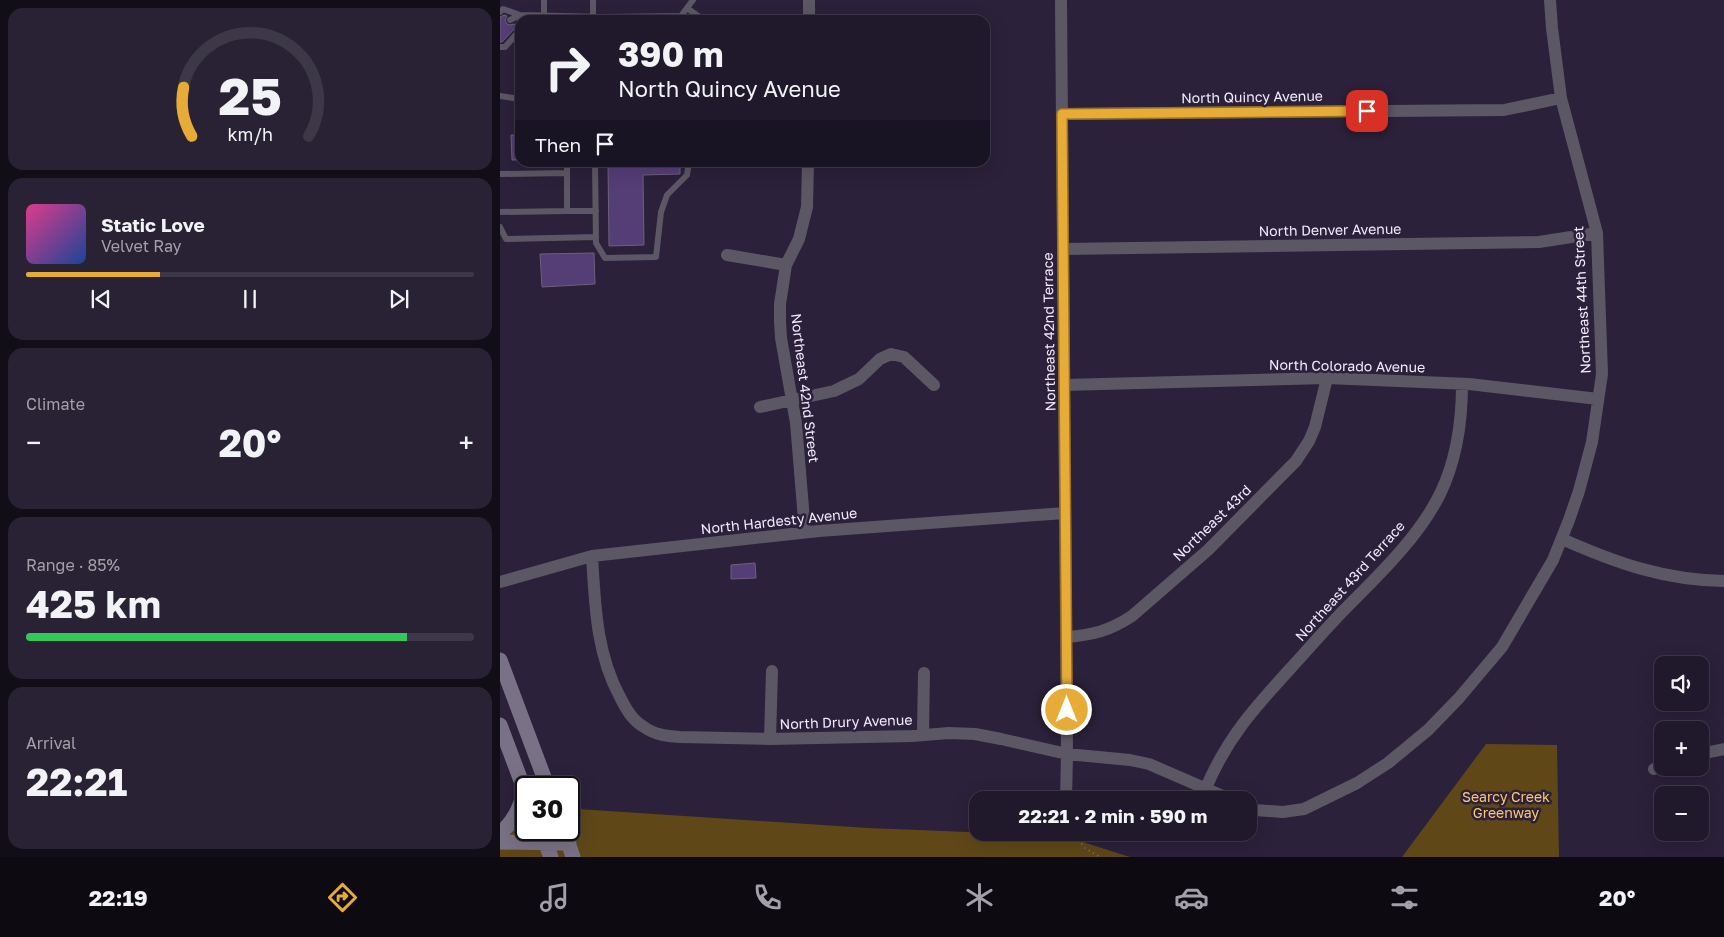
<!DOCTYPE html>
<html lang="en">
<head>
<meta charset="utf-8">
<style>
  :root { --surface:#20192c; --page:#282234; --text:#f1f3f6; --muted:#a2a0a9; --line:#3d3848; --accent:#e7ac37 }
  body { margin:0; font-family:"Golos Text",sans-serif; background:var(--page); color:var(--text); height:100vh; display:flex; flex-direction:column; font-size:19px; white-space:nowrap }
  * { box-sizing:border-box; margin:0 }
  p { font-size:16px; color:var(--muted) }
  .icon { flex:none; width:28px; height:28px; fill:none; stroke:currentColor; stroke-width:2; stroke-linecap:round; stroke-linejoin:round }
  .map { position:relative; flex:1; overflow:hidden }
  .panel { display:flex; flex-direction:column; gap:8px; padding:8px; background:#120e18; width:500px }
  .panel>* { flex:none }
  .top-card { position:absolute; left:15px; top:15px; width:475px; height:152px; border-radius:15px; box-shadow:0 5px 20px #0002,0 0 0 1px var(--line); background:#20192c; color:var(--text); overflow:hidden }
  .fabs { position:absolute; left:1154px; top:656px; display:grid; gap:10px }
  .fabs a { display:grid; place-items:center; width:55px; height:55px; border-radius:10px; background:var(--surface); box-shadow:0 5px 20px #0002,0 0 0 1px var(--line); font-size:25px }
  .speed { position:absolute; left:15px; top:776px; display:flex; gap:10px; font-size:25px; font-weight:700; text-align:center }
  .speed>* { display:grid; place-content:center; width:65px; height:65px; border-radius:50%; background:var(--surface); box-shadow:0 5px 20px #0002,0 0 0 1px var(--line); line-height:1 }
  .speed .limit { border:2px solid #111; border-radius:8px; background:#fff; color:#111 }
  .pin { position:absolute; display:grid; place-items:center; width:42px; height:42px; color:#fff; margin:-21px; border-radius:10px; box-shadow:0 2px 8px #0006 }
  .me { position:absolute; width:55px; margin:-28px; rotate:0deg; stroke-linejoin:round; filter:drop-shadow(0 0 4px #0008) }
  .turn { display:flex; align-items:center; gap:18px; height:105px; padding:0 20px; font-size:22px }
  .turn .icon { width:65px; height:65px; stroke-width:2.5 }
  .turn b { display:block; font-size:35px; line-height:42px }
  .then { display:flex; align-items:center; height:48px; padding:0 20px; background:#0003; gap:10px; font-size:19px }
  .big { font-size:38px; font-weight:700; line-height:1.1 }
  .panel .card { flex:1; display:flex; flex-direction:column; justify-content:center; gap:8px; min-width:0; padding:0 18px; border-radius:15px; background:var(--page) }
  .panel .dial { align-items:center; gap:0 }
  .dial svg { height:130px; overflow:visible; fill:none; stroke:var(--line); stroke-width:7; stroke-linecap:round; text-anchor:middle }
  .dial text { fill:var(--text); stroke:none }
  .song { display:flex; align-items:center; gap:15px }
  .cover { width:60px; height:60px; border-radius:8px; background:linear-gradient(135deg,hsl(330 70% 55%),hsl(220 70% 35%)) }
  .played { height:5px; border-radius:2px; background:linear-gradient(90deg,var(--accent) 30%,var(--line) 30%) }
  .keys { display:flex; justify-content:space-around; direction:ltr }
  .heat { display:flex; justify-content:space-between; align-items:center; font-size:28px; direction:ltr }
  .charge { height:8px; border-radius:4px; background:linear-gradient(90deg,#34c759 85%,var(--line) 0) }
  .trip { position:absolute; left:469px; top:791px; width:288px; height:50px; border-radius:15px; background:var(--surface); box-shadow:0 5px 20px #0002,0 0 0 1px var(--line); font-weight:700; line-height:50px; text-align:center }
  .menu { display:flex; height:80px; justify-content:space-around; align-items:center; background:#0d0a12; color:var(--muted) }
  .menu .icon { width:35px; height:35px }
  .menu .current { color:var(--accent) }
  .menu b { font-size:22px; color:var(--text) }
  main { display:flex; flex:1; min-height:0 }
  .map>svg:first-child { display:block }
  .green { fill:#5f4718 }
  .building { fill:#553d76; stroke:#6c617e }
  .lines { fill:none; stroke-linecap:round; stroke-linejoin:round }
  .path { stroke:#7b7389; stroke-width:2; stroke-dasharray:1 4; stroke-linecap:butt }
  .lane { stroke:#5c5764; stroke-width:6 }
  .street { stroke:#5c5764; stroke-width:12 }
  .secondary { stroke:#797286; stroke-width:15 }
  .route-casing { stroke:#967024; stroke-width:12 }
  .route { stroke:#e7ac37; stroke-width:9 }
  .labels { text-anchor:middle; stroke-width:5; stroke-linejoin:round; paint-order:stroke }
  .street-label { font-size:14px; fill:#f1ebfc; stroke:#2b213a }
  .park-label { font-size:14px; fill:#fcc86c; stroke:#2b213a }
</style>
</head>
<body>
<main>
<section class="panel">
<div class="card dial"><svg viewBox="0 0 100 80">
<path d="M14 69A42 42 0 1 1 86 69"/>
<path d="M14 69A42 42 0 0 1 9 39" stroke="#e7ac37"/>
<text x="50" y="56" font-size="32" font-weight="700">25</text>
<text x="50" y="72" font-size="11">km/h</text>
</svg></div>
<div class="card">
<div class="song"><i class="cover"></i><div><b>Static Love</b><p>Velvet Ray</p></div></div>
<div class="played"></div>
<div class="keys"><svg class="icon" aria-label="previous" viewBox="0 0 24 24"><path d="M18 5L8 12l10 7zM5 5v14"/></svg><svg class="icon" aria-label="pause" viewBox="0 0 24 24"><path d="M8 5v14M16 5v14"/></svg><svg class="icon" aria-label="next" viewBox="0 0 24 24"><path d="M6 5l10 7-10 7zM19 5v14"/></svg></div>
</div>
<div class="card"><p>Climate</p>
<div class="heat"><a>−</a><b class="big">20°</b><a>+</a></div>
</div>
<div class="card"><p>Range · 85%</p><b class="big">425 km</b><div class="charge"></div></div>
<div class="card"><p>Arrival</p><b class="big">22:21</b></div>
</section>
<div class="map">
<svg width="1224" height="857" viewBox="0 0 1224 857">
  <rect width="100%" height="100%" fill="#2b213a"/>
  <!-- green -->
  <path class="green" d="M986,744L1057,745L1059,857H902Z
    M26,791V830H69V805L78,809L368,828L564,836L630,857H0V833Z"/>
  <!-- building -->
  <path class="building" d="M4,15L7,16L5,20L7,24L10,25L14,24L17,26L2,42H0V17Z
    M11,135H20V160H12Z
    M108,162H180V174L143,175L144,245L109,246Z
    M94,253L95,284L42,287L40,254Z
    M255,563L256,578L231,579V565Z"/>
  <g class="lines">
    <!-- path -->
    <path class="path" d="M572,832L585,848L600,857"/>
    <!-- lane -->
    <path class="lane" d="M93,0V19
      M187,8L198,16L209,20
      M0,12L3,9L20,15V20
      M10,20L20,15L105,17L181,16L193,0
      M44,20V0
      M216,20H222
      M0,47H5L20,30
      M0,96L20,99
      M67,162V211H96
      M95,162L96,243L105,258L156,257L161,212L167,195L187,175L189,162
      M0,174L67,173
      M0,212L67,211
      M0,227L6,239L96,237"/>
    <!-- street -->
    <path class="street" d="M561,0L567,754L566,800
      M309,20V0
      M562,114L1004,110L1061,98
      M563,249L1039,242L1097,233
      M227,255L286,265
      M564,385L827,378L969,384L1098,399
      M260,407L334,391L359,379L380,359L391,354L404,357L434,385
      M305,532L296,423L281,338L280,321V304L286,265L299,239L307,207L308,162
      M1062,539C1116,563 1164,580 1224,581
      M92,556C95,604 96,653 120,697C126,709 132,720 144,727C155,735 167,736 180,737L270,739L412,736L449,733L475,734L501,739L567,754L630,760L649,764L732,800
      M0,582L92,556L319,531L565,513
      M566,637C593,635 609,631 632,616L708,550L796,461L809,441L815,427L827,378
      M423,734L424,673
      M270,739L272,671
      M1200,754L1224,749
      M1154,769L1162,766
      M706,788C729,733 760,702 800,658C816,640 832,622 849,605C881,573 920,535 940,494C957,459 962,423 962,384
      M748,807L754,810L783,812L804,809L857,783L888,763L928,730L959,698L1002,647L1053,560L1069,520L1079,491L1092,442L1102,374L1097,233L1061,98L1052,28L1050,0"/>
    <!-- secondary -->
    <path class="secondary" d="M0,660L48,788
      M0,725L26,794
      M40,830L51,857
      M64,830L73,857
      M0,833C14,822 20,807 25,790
      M0,842L69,843"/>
  </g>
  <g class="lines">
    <!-- route casing -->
    <g class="route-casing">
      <path id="route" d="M567,710L562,114L867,111"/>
    </g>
    <!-- route -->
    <use href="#route" class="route"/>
  </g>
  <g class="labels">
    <!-- street labels -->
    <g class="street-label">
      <text transform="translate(752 97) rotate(-1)" y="5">North Quincy Avenue</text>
      <text transform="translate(830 230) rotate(-1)" y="5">North Denver Avenue</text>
      <text transform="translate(1082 300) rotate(-93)" y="5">Northeast 44th Street</text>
      <text transform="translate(549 332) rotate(-91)" y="5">Northeast 42nd Terrace</text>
      <text transform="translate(847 366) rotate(1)" y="5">North Colorado Avenue</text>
      <text transform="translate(305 388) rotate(83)" y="5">Northeast 42nd Street</text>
      <text transform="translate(279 521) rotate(-6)" y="5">North Hardesty Avenue</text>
      <text transform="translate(712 523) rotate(-44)" y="5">Northeast 43rd</text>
      <text transform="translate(850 581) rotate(-48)" y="5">Northeast 43rd Terrace</text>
      <text transform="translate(346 722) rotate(-2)" y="5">North Drury Avenue</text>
    </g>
    <!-- park labels -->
    <g class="park-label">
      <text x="1006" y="802">Searcy Creek<tspan x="1006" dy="16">Greenway</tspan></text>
    </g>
  </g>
</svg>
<div class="fabs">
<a><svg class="icon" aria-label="sound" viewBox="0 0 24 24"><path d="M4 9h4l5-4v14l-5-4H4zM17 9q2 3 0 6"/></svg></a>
<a>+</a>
<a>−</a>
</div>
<div class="speed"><div class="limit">30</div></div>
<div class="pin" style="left:867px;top:111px;background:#d93025"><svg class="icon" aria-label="arrive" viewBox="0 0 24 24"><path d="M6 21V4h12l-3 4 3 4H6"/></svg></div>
<svg class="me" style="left:567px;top:710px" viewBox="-20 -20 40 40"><circle r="17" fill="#e7ac37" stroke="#fff" stroke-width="3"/><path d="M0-11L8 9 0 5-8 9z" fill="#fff"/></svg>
<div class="trip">22:21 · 2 min · 590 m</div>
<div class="top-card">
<div class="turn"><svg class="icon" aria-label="right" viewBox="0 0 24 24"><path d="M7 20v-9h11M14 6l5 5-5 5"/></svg><div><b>390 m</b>North Quincy Avenue</div></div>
<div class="then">Then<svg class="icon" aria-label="arrive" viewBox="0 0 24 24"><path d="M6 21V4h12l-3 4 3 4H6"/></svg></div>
</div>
</div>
</main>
<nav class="menu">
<b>22:19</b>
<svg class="icon current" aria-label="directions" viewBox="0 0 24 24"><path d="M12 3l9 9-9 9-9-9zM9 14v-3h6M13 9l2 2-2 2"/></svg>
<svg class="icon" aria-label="music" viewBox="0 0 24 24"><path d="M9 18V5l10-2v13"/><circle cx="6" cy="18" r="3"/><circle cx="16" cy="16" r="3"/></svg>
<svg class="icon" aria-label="phone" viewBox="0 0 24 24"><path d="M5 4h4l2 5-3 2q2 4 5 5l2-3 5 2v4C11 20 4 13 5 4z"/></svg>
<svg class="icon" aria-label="climate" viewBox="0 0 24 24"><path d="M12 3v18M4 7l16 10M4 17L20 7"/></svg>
<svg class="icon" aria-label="car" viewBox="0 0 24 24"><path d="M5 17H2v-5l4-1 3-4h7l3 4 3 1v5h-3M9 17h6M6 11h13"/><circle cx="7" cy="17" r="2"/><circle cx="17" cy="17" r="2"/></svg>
<svg class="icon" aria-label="filters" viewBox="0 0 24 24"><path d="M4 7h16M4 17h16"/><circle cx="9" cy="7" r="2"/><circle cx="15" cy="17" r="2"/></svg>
<b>20°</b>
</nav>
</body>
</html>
